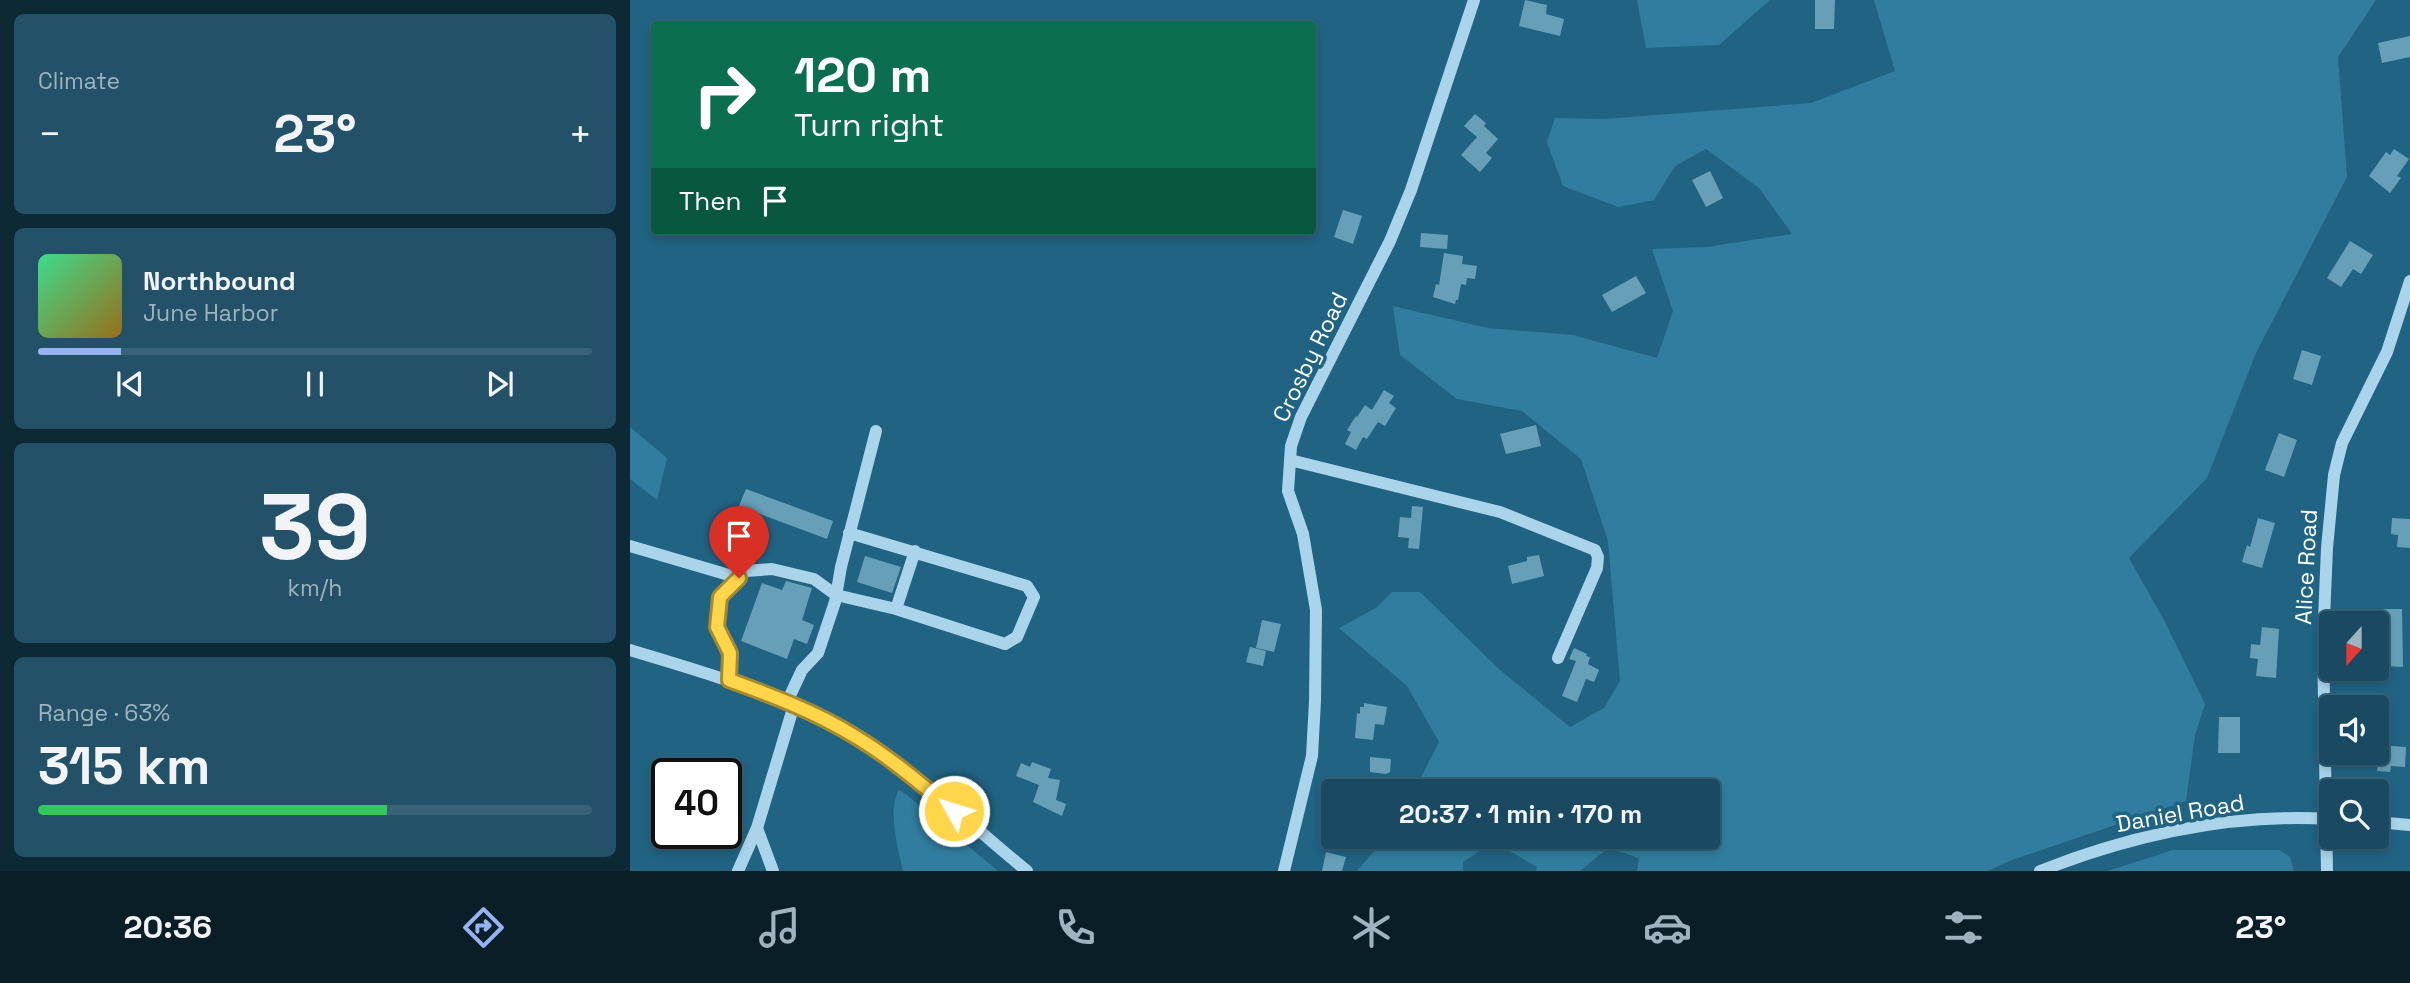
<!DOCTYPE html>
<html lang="en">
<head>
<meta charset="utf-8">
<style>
  :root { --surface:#194a62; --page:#225168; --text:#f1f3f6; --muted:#9fb3be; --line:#376277; --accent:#95b2f1 }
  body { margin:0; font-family:"Space Grotesk",sans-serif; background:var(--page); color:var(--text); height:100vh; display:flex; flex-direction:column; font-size:26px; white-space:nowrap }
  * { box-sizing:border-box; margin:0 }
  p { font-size:23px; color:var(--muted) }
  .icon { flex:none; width:38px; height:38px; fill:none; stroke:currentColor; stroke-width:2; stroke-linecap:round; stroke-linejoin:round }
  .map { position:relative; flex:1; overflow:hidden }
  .drawer { display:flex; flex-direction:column; gap:14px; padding:14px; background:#0e2936; width:630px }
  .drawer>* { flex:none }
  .hud { position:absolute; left:21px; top:21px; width:665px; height:214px; border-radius:7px; box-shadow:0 4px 10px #0003,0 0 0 2px var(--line); background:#0b6e4f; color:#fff; overflow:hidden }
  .needle { width:46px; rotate:201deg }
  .tools { position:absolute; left:1689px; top:611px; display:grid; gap:14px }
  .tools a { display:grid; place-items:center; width:70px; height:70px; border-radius:7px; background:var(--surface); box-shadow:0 4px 10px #0003,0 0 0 2px var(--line); font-size:35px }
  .speed { position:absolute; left:21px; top:758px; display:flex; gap:14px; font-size:35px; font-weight:700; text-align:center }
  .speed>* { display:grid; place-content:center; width:91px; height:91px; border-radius:50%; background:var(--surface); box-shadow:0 4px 10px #0003,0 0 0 2px var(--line); line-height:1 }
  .speed .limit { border:4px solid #111; border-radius:10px; background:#fff; color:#111 }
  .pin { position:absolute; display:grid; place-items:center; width:60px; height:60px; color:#fff; margin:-72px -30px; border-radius:50% 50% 50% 0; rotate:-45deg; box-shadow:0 0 7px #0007 }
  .pin .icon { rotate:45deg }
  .me { position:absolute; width:77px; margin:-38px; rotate:309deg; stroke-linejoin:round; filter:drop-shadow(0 0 5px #0008) }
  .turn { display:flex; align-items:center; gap:24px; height:147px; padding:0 28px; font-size:32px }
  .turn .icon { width:91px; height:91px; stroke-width:2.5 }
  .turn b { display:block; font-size:49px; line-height:60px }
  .then { display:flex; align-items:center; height:66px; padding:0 28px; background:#0003; gap:14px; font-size:26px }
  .big { font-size:52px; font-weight:800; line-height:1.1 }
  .drawer .card { flex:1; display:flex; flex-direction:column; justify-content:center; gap:10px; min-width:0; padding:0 24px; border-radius:10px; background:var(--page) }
  .drawer .dial { align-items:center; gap:0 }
  .dial b { font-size:91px; line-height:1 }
  .song { display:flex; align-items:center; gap:21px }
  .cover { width:84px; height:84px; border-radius:10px; background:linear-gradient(135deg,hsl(150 70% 55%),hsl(40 70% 35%)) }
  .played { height:7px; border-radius:4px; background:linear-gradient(90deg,var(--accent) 15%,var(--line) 15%) }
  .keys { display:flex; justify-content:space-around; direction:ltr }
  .heat { display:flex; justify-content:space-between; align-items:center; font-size:38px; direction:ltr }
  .charge { height:10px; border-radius:5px; background:linear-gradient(90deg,#34c759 63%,var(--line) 0) }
  .trip { position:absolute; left:691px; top:779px; width:399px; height:70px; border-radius:7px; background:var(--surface); box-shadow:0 4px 10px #0003,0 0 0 2px var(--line); font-weight:800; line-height:70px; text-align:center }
  .tabs { display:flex; height:112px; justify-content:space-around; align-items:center; background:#0a1e27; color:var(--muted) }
  .tabs .icon { width:49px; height:49px }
  .tabs .on { color:var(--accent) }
  .tabs b { font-size:32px; color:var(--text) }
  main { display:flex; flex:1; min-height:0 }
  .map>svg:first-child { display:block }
  .green { fill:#317d9f }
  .building { fill:#679fb9 }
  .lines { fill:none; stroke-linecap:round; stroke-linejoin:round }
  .minor { stroke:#a9d4e9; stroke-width:12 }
  .route-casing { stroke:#a68a30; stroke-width:18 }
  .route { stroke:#ffd54a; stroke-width:12 }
  .labels { text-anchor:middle; stroke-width:7; stroke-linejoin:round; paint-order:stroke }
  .street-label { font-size:23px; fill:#fff; stroke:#216383 }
</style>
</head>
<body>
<main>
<section class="drawer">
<div class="card"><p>Climate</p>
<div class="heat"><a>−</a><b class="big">23°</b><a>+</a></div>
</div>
<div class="card">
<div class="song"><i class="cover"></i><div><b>Northbound</b><p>June Harbor</p></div></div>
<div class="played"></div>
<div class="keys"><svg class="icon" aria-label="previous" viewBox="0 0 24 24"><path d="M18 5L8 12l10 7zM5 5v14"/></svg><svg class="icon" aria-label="pause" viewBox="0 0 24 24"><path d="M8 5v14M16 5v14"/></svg><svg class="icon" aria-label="next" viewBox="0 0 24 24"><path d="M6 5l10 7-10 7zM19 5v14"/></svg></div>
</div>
<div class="card dial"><b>39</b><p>km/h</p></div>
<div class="card"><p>Range · 63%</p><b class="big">315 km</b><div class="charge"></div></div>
</section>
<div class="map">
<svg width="1780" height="871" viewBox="0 0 1780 871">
  <rect width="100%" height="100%" fill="#216383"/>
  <!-- green -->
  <path class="green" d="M1007,0H1140L1089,45L1016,48Z
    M1244,0H1746L1708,57L1717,177L1626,353L1577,478L1499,558L1534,620L1575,704L1565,735L1556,801L1379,861L1358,871H1007L1009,858L978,848L950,871H906L907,867L864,842L833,862V871H727L756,837L1078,836V791H784L809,742L777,686L709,628L746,608L762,592H790L870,670L940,727L974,708L990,681L978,541L951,459L892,411L827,399L770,355L763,306L858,328L943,335L1027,358L1043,311L1022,249L1077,247L1162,234L1129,188L1076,149L1045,166L1024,200L988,207L933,186L917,142L925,118L974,119L1181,103L1265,71Z
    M0,427L37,458L27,500L0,479Z
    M269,790L277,795L368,871H273C268,850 257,808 269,790Z
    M1543,850H1649L1660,857L1664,871H1478Z"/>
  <!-- building -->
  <path class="building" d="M895,0L917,5L916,14L934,19L930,36L889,26Z
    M1185,0H1205L1204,29H1185Z
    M1780,36V57L1752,63L1748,43Z
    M845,114L856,123L854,126L868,139L856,153L862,158L850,172L831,155L847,137L834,126Z
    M1764,149L1779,159L1767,176L1771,178L1760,193L1739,176L1756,152L1760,155Z
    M1080,171L1093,198L1076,207L1062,180Z
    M713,210L732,216L723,244L704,237Z
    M791,233L818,235L817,249L790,247Z
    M1720,241L1743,255L1731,274L1723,269L1711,287L1697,278Z
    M814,253L833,256L832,264L847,266L845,279L837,278L836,285L831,284L828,300H826L825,304L803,297L806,284L809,285Z
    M1006,276L1016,293L982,312L972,295Z
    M1672,350L1691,356L1682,385L1663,379Z
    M754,390L764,396L759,403L766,408L755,426L748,422L737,439L733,437L726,450L715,444L721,432L717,430L726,416L727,417L735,405L742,410Z
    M906,425L911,446L876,454L870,434Z
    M1649,433L1667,440L1654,477L1635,470Z
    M116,489L203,521L197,539L109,506Z
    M782,506L793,507L789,549L778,548L779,538L768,537L770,517L781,518Z
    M1628,518L1645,523L1632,568L1612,562L1617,545L1620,547Z
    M1762,518L1780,519V548L1767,547L1768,535L1761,534Z
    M909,555L914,576L882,584L878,566L897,561V557Z
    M235,556L271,567L262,593L227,582Z
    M156,581L182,588L172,620L184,625L177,644L164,639L157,659L111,641L132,583L152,590Z
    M1753,609H1772L1773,667L1753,666Z
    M632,620L651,624L644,652L626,648Z
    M1632,627L1649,629L1646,678L1626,676L1628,659L1620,658L1621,644L1630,645Z
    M620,647L636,651L633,666L616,662Z
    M944,648L957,654L956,656L960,657L958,664L969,670L964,682L956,679L947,702L932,696L946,661L939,659Z
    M734,703L757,707L754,725L745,724L743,740L725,738L727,713L730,714V707H734Z
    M1589,717H1610V753H1588Z
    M1746,745L1776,747L1775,767L1761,766L1760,772L1747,771L1748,764H1744Z
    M740,757L761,759L760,772L756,774L740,772Z
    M402,762L421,769L418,778L430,780L426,800L436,804L432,816L403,802L409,785L386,776L391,763L400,767Z
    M696,852L716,857L712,871H692Z"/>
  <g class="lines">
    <!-- minor -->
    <path class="minor" d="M660,460L870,512L965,550L968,557L967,568L928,658
      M0,546L109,578
      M266,609L285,551
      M0,650C77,673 155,695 224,736C285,771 342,826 397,871
      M99,680L100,653L87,627L90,597L116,571L142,569L184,579L206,595L266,609L375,644L387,637L404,597L397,586L219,533
      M157,702L172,670L188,653L205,602L211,567L246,431
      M1746,822L1780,825
      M108,871L127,828
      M143,871L127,828L164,705
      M654,871L682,756L685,701L686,610L673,534L658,491L661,446L671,417L760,241L781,190L844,0
      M1410,871C1502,835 1601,813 1701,819
      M1697,871L1693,643L1697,548L1704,475L1712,443L1757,352L1780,281"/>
  </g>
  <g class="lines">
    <!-- route casing -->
    <g class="route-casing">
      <path id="route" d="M109,578L90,597L87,627L100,653L99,680C143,696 186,712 226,737C261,758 292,785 324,811"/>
    </g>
    <!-- route -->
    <use href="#route" class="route"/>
  </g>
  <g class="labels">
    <!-- street labels -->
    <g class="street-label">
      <text transform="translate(680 357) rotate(-64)" y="8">Crosby Road</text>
      <text transform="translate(1676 567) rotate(-87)" y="8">Alice Road</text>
      <text transform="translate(1550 813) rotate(-10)" y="8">Daniel Road</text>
    </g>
  </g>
</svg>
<div class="tools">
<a><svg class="needle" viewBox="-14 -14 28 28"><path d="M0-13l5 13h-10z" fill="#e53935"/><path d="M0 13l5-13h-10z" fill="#9fb3be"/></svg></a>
<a><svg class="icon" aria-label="sound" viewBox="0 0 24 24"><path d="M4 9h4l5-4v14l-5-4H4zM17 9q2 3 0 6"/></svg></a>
<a><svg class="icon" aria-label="search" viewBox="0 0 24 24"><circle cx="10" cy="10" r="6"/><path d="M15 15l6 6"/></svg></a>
</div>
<div class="speed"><div class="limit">40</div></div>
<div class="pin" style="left:109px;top:578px;background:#d93025"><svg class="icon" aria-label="arrive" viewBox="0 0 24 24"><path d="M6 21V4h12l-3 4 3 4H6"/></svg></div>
<svg class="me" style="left:324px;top:811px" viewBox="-20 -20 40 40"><circle r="17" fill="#ffd54a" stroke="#fff" stroke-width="3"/><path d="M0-11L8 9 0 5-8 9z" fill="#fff"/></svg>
<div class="trip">20:37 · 1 min · 170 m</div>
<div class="hud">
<div class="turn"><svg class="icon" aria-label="right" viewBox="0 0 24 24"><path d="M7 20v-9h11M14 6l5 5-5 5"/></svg><div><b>120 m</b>Turn right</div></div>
<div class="then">Then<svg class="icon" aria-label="arrive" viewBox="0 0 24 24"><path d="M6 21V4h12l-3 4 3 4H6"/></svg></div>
</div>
</div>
</main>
<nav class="tabs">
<b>20:36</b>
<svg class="icon on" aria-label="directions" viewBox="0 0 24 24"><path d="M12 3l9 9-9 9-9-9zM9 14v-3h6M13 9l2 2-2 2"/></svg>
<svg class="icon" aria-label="music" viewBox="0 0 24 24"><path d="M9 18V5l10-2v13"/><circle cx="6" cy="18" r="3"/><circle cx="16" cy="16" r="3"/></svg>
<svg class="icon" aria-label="phone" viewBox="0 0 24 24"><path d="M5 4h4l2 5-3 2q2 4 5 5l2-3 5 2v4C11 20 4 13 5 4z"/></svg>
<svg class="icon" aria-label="climate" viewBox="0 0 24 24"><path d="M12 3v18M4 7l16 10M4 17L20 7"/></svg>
<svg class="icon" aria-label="car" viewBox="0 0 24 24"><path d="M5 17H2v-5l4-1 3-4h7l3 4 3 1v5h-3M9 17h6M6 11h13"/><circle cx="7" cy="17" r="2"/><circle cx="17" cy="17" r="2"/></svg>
<svg class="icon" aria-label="filters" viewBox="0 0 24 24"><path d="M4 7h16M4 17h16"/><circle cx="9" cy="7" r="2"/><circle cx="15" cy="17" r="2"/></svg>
<b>23°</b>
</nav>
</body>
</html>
